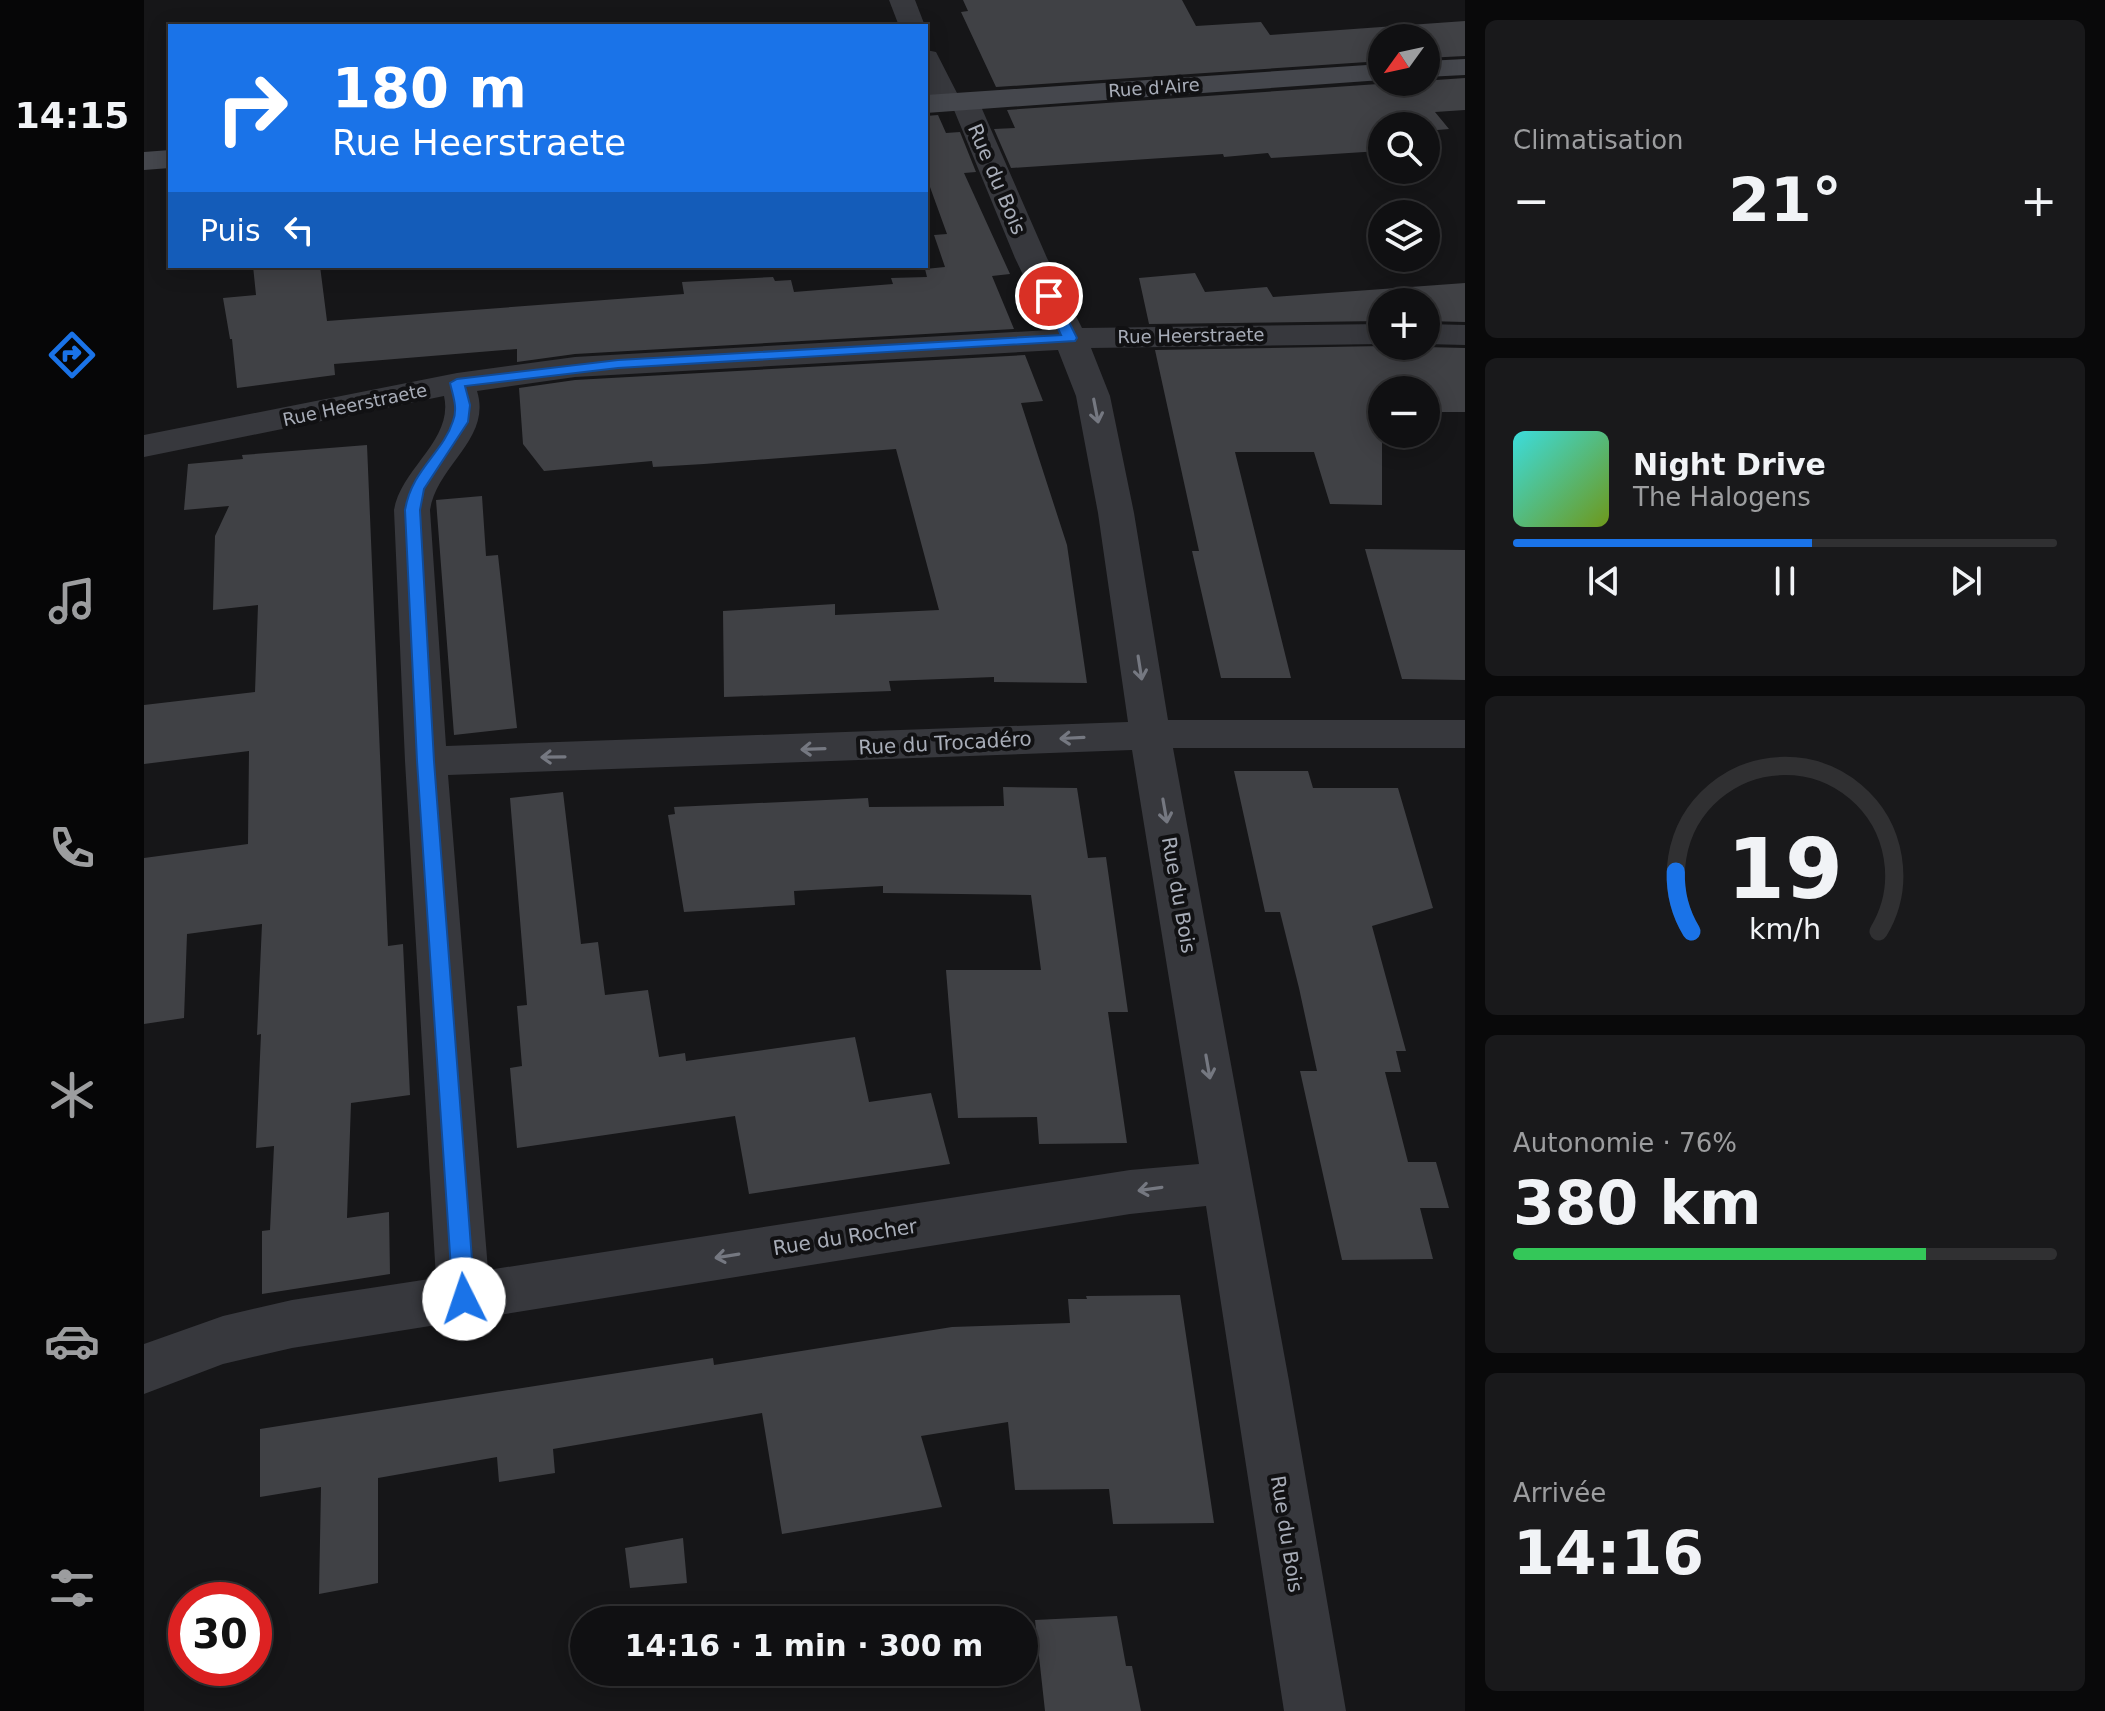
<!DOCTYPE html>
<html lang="fr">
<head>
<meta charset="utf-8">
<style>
  :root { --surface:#101012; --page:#19191b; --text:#f1f3f6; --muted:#9c9d9f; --line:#303032; --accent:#1a73e8 }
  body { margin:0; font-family:"DejaVu Sans",sans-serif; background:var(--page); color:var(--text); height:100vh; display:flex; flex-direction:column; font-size:30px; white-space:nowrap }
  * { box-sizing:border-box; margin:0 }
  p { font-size:26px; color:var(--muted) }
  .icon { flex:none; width:44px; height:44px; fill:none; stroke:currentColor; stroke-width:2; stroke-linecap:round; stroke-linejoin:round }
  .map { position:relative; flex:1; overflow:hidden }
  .drawer { display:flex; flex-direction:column; gap:20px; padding:20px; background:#09090a; width:640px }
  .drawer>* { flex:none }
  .top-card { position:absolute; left:24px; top:24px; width:760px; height:244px; border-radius:0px; box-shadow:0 4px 20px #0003,0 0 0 2px var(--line); background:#1a73e8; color:#fff; overflow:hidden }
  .needle { width:52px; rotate:237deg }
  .controls { position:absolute; left:1224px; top:24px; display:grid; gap:16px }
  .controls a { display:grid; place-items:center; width:72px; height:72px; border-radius:50%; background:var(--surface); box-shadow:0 4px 20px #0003,0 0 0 2px var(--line); font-size:40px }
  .speed { position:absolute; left:24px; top:1582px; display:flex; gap:16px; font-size:40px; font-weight:700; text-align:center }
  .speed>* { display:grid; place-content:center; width:104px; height:104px; border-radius:50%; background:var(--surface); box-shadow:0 4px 20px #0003,0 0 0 2px var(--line); line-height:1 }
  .speed .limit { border:12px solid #d22; background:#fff; color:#111 }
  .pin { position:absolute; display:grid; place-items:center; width:68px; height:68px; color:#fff; margin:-34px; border:4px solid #fff; border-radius:50%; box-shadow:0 2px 8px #0007 }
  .me { position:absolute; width:88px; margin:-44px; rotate:356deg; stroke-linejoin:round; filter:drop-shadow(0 0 6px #0008) }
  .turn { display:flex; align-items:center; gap:28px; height:168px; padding:0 32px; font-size:36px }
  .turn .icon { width:104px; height:104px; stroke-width:2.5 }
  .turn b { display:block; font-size:56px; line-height:68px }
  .then { display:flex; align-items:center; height:76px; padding:0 32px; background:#0003; gap:16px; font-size:30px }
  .big { font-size:60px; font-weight:600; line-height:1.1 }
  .drawer .widget { flex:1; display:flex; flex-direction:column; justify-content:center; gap:12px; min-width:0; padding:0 28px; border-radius:12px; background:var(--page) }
  .drawer .dial { align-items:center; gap:0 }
  .dial svg { height:208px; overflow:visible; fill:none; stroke:var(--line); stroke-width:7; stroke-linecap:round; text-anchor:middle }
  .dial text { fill:var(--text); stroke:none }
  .song { display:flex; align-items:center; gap:24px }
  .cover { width:96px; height:96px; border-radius:12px; background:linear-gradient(135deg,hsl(180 70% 55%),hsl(80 70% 35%)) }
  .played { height:8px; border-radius:4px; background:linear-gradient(90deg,var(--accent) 55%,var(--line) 55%) }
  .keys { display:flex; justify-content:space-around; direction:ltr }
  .heat { display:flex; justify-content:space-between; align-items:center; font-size:44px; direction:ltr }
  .charge { height:12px; border-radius:6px; background:linear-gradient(90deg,#34c759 76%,var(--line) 0) }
  .trip { position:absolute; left:426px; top:1606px; width:468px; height:80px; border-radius:40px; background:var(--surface); box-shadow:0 4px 20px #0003,0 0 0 2px var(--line); font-weight:600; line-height:80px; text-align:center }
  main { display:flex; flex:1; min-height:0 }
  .menu { display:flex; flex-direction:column; width:144px; justify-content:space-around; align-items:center; background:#060607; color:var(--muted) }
  .menu .icon { width:56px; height:56px }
  .menu .active { color:var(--accent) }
  .menu b { font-size:36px; color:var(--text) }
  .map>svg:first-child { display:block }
  .building { fill:#404145 }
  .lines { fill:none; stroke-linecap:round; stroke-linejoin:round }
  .minor { fill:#37383d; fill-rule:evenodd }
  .secondary { fill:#45474d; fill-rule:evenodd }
  .oneway { stroke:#757881 }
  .route { fill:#1a73e8; stroke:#114b97; stroke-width:2 }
  .labels { text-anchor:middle; stroke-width:8; stroke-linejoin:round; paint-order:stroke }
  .far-street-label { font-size:18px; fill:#a8adb8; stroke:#111113 }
  .street-label { font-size:20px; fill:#a8adb8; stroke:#111113 }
</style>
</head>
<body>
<main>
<nav class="menu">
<b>14:15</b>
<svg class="icon active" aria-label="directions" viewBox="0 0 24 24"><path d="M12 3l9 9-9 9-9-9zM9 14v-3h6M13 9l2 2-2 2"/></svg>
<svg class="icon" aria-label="music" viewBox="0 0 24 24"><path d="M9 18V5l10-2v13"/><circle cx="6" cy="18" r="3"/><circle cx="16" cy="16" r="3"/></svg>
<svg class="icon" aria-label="phone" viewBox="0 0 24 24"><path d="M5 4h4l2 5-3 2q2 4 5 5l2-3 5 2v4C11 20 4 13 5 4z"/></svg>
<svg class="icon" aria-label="climate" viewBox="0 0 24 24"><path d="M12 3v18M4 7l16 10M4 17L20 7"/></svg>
<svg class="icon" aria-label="car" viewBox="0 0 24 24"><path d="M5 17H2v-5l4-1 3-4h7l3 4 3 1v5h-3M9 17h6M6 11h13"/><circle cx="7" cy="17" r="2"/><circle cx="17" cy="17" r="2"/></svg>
<svg class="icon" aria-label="filters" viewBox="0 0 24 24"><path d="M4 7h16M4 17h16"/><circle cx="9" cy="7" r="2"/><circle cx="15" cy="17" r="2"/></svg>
</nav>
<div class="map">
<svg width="1321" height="1711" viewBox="0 0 1321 1711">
  <rect width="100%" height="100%" fill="#161618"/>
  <!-- building -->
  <path class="building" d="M819,0H1038L1052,26L1117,22L1126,35L1321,21V56L1282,58V38H1238V61L852,87L817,12L824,11Z
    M1321,78V110L1291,112L1305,129L1282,131V126H1238V134L1226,135L1236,151L1127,158L1124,153L1080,157L1079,154L867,168L850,129L871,128L863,110Z
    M794,115L802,133L816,132L832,172L820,173L866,274L848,276L870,329L431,354L373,362V349L190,364L191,375L93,388L88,339H86L79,298L112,295L109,266H176L183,321L540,294L538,282L629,277L631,281L647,280L650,292L749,284L747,278L783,277L781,269L801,267L790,235L803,234L782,176V116Z
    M1051,273L1061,292L1123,287L1129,297L1321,283V322L1282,321V302H1238V321L1005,324L995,278Z
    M1240,346L1321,348V412H1282V390H1238V505L1186,504L1170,452H1091L1147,678H1077L1048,551H1055L1011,350Z
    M881,355L899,401L877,403L923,545L943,683L850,682V677L745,681L747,691L580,697L579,611L691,604V615L795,610L752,449L560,464L509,467L508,461L400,471L379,444L375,388L431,380Z
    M223,445L244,946L259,944L266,1095L207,1103L203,1218L245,1212L246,1274L118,1294V1231L126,1230L130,1146L112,1148L117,1034L113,1035L118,924L43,934L40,1018L0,1024V858L104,844L105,751L0,764V705L111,692L114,605L69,610L71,536L85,506L40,510L44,464L99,459L98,455Z
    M338,496L342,556L354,555L373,728L310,735L292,500Z
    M1221,549L1321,550V680L1258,679Z
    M1090,771H1164L1169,788H1254L1289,908L1228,926L1262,1051H1252L1257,1072H1241L1264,1162H1292L1305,1208H1276L1289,1259L1198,1260L1156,1071H1173L1155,988L1136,912H1121Z
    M859,787L933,788L944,858L962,857L984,1012H964L983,1143L895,1144L893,1117L814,1118L802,970H897L887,895L739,893V886L650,891L651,905L540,912L524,815L531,814L530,807L724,798L725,807L860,806Z
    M419,792L437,944L454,942L461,995L504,990L515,1057L541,1053L542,1061L711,1037L725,1102L787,1093L806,1164L605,1194L591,1116L373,1148L366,1068L378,1066L373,1006L383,1005L366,798Z
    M1036,1295L1070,1523L969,1524L965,1489L871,1490L864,1422L777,1436L798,1507L638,1534L618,1413L409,1449L411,1473L355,1482L353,1457L234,1478V1583L175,1594L177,1487L116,1497V1429L569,1358L570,1365L808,1327L926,1323L924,1299H943L942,1296Z
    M539,1538L543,1583L486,1588L481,1548Z
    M973,1616L982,1666H988L997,1711H901L891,1620Z"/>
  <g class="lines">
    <!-- minor -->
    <path class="minor" d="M745,0H771L781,26H755Z
      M782,50L792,52L814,95L831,96L835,102L903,258L938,328L1238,324V344L947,348L966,396L990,513L1024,720H1321V748H1029L1145,1381L1202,1711H1140L1062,1206L986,1214L148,1348L79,1364L0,1394V1344L79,1316L148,1300L292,1278L261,761L250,510C257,468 310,440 300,396L0,457V435L313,373L431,357L905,330L871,258L810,110L793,109L782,88ZM914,350L932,396L954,513L984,722L302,746L286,510C293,465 348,439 333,391L431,377ZM988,750L1055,1164L986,1170L344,1270L304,775Z
      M1282,324L1321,325V345L1282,344Z"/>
    <!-- secondary -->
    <path class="secondary" d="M1321,59V75L1282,77V61Z
      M1238,64V80L782,113V95Z
      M26,150V168L0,170V152Z"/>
  </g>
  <!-- one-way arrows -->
  <defs><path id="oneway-shaft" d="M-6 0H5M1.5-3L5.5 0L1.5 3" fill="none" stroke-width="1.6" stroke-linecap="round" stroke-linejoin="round" transform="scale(2)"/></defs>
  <g class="oneway">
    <use href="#oneway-shaft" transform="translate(952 411) rotate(79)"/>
    <use href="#oneway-shaft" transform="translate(996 668) rotate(81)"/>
    <use href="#oneway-shaft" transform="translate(928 738) rotate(177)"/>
    <use href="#oneway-shaft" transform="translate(669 749) rotate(178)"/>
    <use href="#oneway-shaft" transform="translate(409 757) rotate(179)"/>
    <use href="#oneway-shaft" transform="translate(1021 811) rotate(80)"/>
    <use href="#oneway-shaft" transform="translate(1064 1067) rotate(80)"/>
    <use href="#oneway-shaft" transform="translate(1006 1189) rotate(172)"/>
    <use href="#oneway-shaft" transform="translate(583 1256) rotate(171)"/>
  </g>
  <!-- route -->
  <path class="route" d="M905,292L912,296L933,338L931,341L474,368L321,386L326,405L324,422L280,489L276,510L290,761L331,1299L328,1306L320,1309L312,1306L309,1299L273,761L261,510C268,469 299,453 309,421C314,408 309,396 306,383L313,379L474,360L917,335L899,296Z"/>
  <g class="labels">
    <!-- far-street labels -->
    <g class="far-street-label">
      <text transform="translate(1010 88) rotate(-4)" y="6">Rue d'Aire</text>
      <text transform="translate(1047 336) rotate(-1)" y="6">Rue Heerstraete</text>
      <text transform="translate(211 405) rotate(-12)" y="6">Rue Heerstraete</text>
    </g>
    <!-- street labels -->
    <g class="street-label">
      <text transform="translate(853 179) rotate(67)" y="7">Rue du Bois</text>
      <text transform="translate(801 743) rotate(-3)" y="7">Rue du Trocadéro</text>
      <text transform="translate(1035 895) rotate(80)" y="7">Rue du Bois</text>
      <text transform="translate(701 1237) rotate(-9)" y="7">Rue du Rocher</text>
      <text transform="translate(1143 1534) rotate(81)" y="7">Rue du Bois</text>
    </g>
  </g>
</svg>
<div class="controls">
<a><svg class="needle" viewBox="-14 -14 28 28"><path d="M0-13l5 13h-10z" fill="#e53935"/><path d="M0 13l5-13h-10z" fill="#9c9d9f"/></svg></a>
<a><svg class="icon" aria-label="search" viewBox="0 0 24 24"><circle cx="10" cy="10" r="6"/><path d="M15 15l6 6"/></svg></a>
<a><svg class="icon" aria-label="layers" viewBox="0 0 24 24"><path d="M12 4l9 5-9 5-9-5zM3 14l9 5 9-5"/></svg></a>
<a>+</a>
<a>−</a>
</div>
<div class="speed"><div class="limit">30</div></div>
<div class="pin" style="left:905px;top:296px;background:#d93025"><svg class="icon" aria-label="arrive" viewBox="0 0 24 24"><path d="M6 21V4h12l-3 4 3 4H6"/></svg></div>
<svg class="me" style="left:320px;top:1299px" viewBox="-20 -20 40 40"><circle r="19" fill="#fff"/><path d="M0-13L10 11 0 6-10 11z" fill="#1a73e8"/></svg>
<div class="trip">14:16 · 1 min · 300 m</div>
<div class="top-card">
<div class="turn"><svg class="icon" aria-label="right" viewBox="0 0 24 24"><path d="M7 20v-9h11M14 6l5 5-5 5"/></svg><div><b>180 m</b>Rue Heerstraete</div></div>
<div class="then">Puis<svg class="icon" aria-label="left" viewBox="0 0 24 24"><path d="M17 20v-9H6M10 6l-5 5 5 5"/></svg></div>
</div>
</div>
<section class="drawer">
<div class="widget"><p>Climatisation</p>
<div class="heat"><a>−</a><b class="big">21°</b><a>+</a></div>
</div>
<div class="widget">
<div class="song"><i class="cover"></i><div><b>Night Drive</b><p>The Halogens</p></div></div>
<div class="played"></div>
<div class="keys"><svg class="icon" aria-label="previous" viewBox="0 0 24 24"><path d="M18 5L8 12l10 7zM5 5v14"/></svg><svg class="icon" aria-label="pause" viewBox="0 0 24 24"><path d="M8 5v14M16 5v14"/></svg><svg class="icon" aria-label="next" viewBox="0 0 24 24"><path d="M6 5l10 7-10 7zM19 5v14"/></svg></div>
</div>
<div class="widget dial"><svg viewBox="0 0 100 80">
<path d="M14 69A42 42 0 1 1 86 69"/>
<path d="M14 69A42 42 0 0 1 8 46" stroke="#1a73e8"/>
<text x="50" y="56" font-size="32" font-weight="700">19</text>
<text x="50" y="72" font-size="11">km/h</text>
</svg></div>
<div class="widget"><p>Autonomie · 76%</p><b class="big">380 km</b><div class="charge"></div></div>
<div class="widget"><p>Arrivée</p><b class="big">14:16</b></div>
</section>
</main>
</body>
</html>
